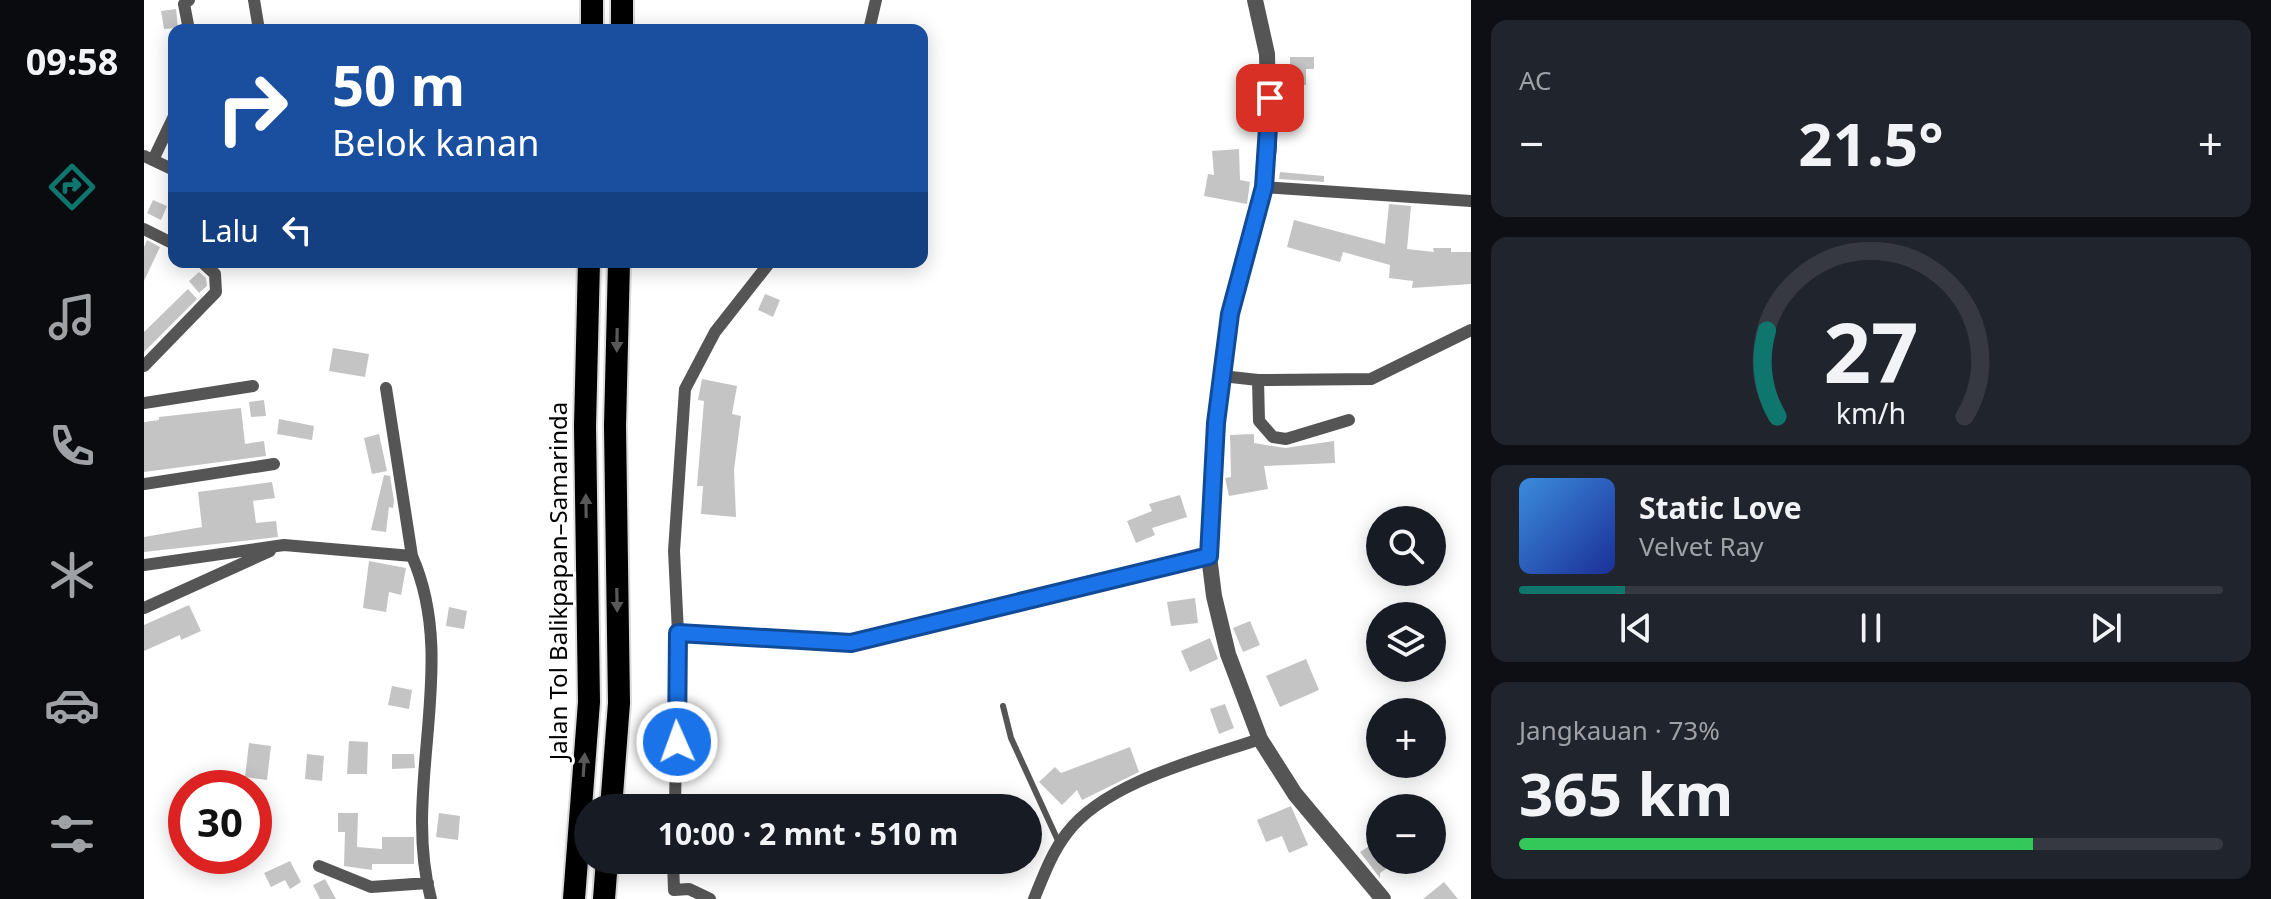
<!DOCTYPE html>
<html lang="id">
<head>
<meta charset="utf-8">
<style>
  :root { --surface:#171b24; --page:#20242c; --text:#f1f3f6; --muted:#9ea1a6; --line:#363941; --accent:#0f766e }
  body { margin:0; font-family:"Noto Sans",sans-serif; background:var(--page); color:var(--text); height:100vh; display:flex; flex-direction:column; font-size:30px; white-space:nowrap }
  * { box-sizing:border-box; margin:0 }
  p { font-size:26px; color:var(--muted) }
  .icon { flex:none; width:44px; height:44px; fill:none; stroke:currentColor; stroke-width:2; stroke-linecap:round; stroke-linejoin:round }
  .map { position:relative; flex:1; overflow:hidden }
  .side { display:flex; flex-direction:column; gap:20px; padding:20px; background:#0d0f14; width:800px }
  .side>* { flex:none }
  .hud { position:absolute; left:24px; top:24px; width:760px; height:244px; border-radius:16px; box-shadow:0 4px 20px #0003; background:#1a4fa0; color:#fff; overflow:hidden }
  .buttons { position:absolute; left:1222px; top:506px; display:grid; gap:16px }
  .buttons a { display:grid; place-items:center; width:80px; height:80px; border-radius:50%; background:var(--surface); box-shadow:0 4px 20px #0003; font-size:40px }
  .speed { position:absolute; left:24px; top:770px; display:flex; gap:16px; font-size:40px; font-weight:700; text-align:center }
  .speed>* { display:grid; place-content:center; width:104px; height:104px; border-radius:50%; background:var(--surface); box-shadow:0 4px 20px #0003; line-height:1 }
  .speed .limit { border:12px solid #d22; background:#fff; color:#111 }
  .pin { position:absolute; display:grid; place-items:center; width:68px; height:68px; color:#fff; margin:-34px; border-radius:16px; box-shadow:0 4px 12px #0006 }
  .me { position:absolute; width:88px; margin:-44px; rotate:358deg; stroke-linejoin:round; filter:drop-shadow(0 0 6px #0008) }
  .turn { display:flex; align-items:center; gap:28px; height:168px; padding:0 32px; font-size:36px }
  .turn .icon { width:104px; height:104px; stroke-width:2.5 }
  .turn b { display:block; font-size:56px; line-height:68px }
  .then { display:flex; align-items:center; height:76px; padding:0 32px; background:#0003; gap:16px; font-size:30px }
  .big { font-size:60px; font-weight:700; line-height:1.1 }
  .side .tile { flex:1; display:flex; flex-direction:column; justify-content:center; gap:12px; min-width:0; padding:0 28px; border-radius:16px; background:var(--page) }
  .side .dial { align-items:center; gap:0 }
  .dial svg { height:208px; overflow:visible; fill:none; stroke:var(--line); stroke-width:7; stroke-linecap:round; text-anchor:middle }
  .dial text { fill:var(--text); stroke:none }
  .song { display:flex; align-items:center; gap:24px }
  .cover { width:96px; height:96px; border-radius:12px; background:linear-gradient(135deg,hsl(210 70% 55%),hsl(230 70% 35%)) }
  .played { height:8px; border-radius:4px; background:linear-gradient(90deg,var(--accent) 15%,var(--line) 15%) }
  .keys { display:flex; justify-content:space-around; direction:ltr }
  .heat { display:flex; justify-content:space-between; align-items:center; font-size:44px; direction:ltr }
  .charge { height:12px; border-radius:6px; background:linear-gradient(90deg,#34c759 73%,var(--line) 0) }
  .trip { position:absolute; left:430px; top:794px; width:468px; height:80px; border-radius:40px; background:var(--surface); box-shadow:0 4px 20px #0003; font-weight:700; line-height:80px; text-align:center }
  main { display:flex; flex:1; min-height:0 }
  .dock { display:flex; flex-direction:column; width:144px; justify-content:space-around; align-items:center; background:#090b0e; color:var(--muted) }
  .dock .icon { width:56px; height:56px }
  .dock .on { color:var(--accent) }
  .dock b { font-size:36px; color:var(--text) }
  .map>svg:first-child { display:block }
  .building { fill:#c4c4c4 }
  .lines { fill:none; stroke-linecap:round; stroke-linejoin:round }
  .motorway-casing { stroke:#dbdbdb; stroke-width:26 }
  .service { stroke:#555; stroke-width:6 }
  .minor { stroke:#555; stroke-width:12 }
  .tertiary { stroke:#555; stroke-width:16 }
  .motorway { stroke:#000; stroke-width:22 }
  .oneway { fill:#595959 }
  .route-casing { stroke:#114b97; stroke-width:20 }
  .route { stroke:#1a73e8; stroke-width:14 }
  .labels { text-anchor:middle; stroke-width:6; stroke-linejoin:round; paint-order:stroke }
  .street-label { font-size:24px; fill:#000; stroke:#fff }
</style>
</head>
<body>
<main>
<nav class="dock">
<b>09:58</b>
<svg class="icon on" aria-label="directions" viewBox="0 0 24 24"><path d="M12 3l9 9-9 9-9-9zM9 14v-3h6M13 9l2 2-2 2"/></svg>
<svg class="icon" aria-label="music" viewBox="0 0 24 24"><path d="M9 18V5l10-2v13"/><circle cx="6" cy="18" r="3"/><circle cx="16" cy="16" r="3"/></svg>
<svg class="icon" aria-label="phone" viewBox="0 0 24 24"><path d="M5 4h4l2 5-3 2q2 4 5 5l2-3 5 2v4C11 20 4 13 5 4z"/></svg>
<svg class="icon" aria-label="climate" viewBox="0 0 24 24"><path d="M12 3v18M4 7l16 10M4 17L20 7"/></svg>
<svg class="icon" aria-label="car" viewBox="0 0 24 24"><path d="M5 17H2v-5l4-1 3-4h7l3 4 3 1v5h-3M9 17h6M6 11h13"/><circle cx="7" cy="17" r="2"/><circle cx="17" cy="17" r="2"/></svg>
<svg class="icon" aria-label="filters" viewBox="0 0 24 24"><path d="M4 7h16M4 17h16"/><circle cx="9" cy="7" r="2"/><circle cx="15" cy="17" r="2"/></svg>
</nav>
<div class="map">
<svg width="1327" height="899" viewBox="0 0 1327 899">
  <rect width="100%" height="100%" fill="#fff"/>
  <!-- building -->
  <path class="building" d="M32,9L34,28L20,29L17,11Z
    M1146,57H1170V69H1162V85H1146Z
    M1095,149L1096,180L1106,182L1103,204L1060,196L1064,174L1070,175L1068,151Z
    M1136,172L1180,176V182L1135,179Z
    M9,200L23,206L17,220L3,213Z
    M1245,204L1267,206L1263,249L1290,252L1289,248H1307V252H1327V284L1268,288L1269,281L1245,278L1246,265L1199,252L1196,262L1143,247L1150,220L1241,244Z
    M3,240L16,247L0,281V247Z
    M55,272L62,278L63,286L55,293L45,281Z
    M44,289L53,299L0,352V332Z
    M621,294L636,300L629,317L614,310Z
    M189,348L225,354L221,377L185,371Z
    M558,379L593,386L588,414L597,416L590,470L592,517L557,514L559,486H553L560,401L554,400Z
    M120,400L122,416L107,417L105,402Z
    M97,408L101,444L120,441L122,456L0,472V422L15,420V417Z
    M135,419L170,426L168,440L133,434Z
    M235,434L243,471L228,474L220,438Z
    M1110,434V443L1141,448L1190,441L1191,463L1120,466L1124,489L1085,496L1081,478L1087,477L1086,435Z
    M240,475L246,476L250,501L249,508L245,507L242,532L227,530Z
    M128,482L131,498L109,501L112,523L132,521L134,537L0,552V537L58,527L54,492Z
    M1036,495L1043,517L1008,528L1011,535L992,543L983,521L1008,511L1005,504Z
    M225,561L262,568L257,595L245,592L242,612L219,608Z
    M1051,598L1054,623L1027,626L1023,602Z
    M45,605L57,631L37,640L36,635L0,651V625Z
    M305,607L323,611L320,629L302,626Z
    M1106,621L1116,645L1099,652L1089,628Z
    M1066,638L1074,659L1046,672L1037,651Z
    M1162,659L1175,690L1136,707L1122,676Z
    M248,686L268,690L265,709L244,705Z
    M1081,704L1090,728L1075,734L1066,709Z
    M205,741L224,742L223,774H203Z
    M105,743L127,746L123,780L101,777Z
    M986,747L995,772L938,800L933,790L918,805L895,782L911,767L917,773Z
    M163,754L180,756L178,781L161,779Z
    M248,754H270L271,768L248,769Z
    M1147,806L1164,845L1145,853L1138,836L1122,842L1113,820Z
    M194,813H214L213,847L238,849V837H270V864H228V870L200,866L201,832H194Z
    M295,813L316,816L314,840L292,837Z
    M1236,839V860H1255L1236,873V878L1216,852Z
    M782,860H823L818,874Z
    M146,861L157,882L146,889L141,880L127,887L120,873Z
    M181,879L192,899H176L169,885Z
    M1300,882L1314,899H1279Z"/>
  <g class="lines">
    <!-- motorway casing -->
    <g class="motorway-casing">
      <path id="motorway" d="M448,0V30
        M478,0V30
        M467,808L475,703L471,426L475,262
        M430,899L445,702L441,426L445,262
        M460,899L463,860"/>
    </g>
    <!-- service -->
    <path class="service" d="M859,706L867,738L916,845"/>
    <!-- minor -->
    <path class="minor" d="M45,0L40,4L45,30
      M110,0L115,30
      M725,30L732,0
      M0,156L30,170
      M9,160L30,116
      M1120,187L1327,201
      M0,229L30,244
      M0,366L72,292L71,274L58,262
      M1078,376L1114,380L1227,379L1327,330
      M1114,380L1115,421L1129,437L1142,439L1205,420
      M242,388L268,556
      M0,403L109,386
      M0,484L130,464
      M0,565L140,545L268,556C316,664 257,787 287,899
      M0,608L126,551
      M534,633L707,643L1065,556
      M531,808L534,633L530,551L541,389L571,332L626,262
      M529,860L530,890L545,889L566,899
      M175,866L227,887L284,883
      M890,899C899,877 908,852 923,833C961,782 1057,759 1116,739"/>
    <!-- tertiary -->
    <path class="tertiary" d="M1111,0L1123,54L1125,146L1120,187L1086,314L1072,423L1065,556L1070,596L1084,654L1116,739L1151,794L1239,899"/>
    <!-- motorway -->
    <use href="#motorway" class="motorway"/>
  </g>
  <!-- one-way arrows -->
  <defs><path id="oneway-solid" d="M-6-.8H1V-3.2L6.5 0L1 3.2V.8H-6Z" transform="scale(2)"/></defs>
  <g class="oneway">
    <use href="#oneway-solid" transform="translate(473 340) rotate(91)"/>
    <use href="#oneway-solid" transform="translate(442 506) rotate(-91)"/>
    <use href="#oneway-solid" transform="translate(473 600) rotate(89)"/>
    <use href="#oneway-solid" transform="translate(440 765) rotate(-86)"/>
  </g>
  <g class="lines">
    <!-- route casing -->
    <g class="route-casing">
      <path id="route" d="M533,742L534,633L707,643L1065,556L1072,423L1086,314L1120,187L1126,98"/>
    </g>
    <!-- route -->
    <use href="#route" class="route"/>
  </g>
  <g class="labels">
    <!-- street labels -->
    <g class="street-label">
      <text transform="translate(415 581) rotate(-90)" y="8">Jalan Tol Balikpapan–Samarinda</text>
    </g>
  </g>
</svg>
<div class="buttons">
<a><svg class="icon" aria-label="search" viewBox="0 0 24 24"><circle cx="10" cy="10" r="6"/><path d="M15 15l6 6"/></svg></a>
<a><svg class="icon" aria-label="layers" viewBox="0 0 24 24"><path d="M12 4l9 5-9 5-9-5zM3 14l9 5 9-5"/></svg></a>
<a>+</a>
<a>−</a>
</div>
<div class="speed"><div class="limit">30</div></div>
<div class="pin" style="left:1126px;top:98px;background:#d93025"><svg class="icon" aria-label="arrive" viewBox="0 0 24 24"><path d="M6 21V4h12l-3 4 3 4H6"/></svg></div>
<svg class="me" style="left:533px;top:742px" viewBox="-20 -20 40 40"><circle r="17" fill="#1a73e8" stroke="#fff" stroke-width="3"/><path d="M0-11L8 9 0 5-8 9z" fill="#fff"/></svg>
<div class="trip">10:00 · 2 mnt · 510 m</div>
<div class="hud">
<div class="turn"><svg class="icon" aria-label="right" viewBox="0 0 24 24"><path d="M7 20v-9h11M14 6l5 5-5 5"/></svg><div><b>50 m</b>Belok kanan</div></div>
<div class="then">Lalu<svg class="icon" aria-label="left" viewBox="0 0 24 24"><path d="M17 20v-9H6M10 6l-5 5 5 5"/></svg></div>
</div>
</div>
<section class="side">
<div class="tile"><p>AC</p>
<div class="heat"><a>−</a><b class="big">21.5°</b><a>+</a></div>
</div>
<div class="tile dial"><svg viewBox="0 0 100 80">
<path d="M14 69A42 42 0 1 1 86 69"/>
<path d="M14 69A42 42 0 0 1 10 36" stroke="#0f766e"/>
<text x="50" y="56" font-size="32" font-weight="700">27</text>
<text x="50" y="72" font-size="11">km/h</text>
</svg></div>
<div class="tile">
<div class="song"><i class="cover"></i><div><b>Static Love</b><p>Velvet Ray</p></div></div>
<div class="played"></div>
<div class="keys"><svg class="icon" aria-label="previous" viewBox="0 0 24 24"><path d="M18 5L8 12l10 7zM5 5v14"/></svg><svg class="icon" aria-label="pause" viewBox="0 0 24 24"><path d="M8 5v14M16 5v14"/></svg><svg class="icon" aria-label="next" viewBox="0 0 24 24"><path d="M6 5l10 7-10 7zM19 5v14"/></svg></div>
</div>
<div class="tile"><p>Jangkauan · 73%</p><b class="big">365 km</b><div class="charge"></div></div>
</section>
</main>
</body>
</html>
